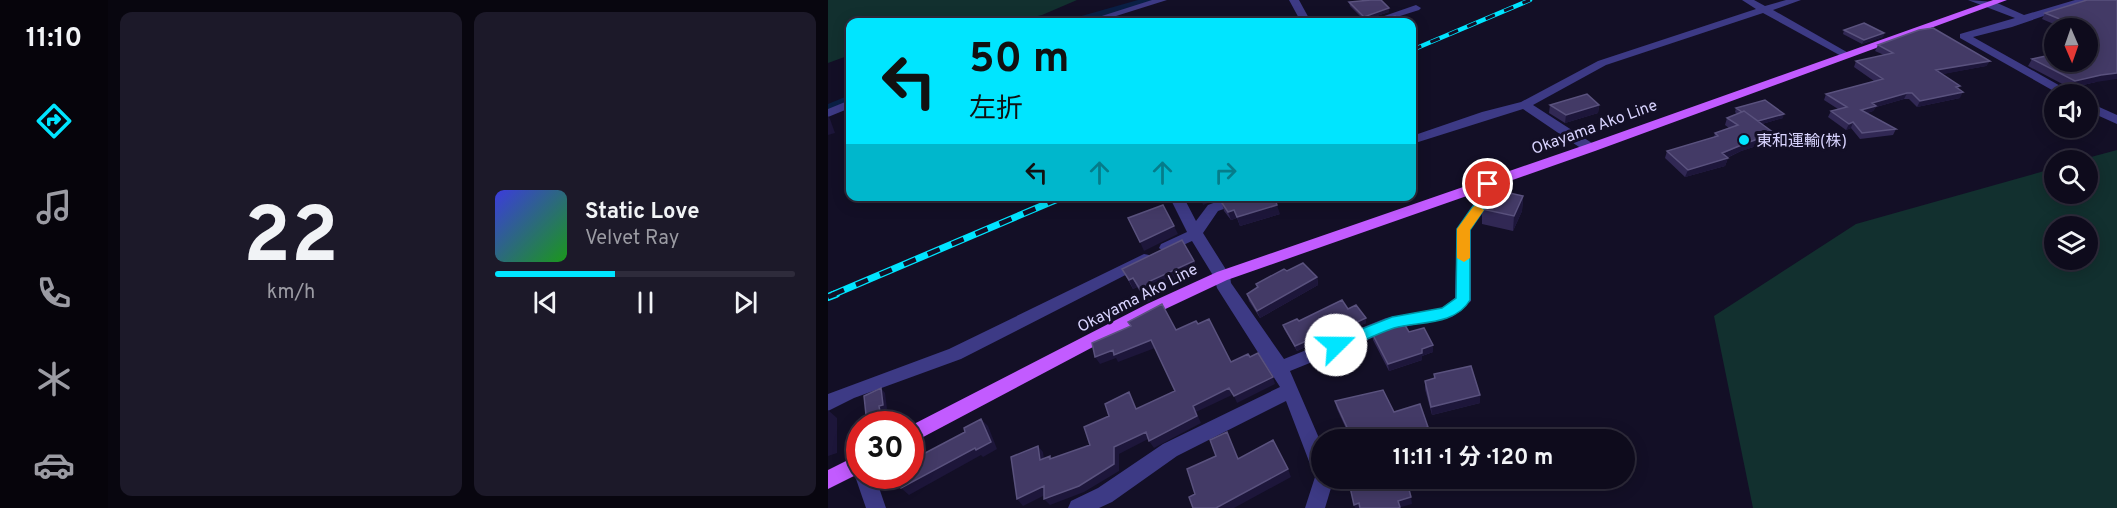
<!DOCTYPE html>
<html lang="ja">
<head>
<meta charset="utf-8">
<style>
  :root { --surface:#0e0b1c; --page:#1c1929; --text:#f1f3f6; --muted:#9b9ba3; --line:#2e2b3b; --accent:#00e5ff }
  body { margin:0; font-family:Overpass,"Noto Sans JP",sans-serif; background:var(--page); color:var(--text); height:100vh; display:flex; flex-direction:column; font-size:22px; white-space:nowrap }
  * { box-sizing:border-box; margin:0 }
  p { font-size:20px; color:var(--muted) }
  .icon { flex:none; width:33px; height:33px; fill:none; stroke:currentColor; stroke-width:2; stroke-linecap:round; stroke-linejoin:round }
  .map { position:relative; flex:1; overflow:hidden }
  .sheet { display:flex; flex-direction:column; gap:12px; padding:12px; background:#08060f; width:720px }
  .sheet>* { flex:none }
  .top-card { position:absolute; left:18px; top:18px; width:570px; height:183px; border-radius:12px; box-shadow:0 3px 15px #0003,0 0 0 2px var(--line); background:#00e5ff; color:#111; overflow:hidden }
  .needle { width:39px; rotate:178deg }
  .buttons { position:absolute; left:1216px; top:18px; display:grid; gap:12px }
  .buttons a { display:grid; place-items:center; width:54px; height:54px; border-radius:50%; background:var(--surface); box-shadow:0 3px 15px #0003,0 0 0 2px var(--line); font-size:30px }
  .speed { position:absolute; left:18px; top:411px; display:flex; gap:12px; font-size:30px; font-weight:700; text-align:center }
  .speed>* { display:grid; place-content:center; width:78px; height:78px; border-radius:50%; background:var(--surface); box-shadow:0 3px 15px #0003,0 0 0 2px var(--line); line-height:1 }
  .speed .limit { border:9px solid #d22; background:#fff; color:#111 }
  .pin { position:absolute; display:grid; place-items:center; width:51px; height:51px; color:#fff; margin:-26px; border:3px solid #fff; border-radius:50%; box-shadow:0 2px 6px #0007 }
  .me { position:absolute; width:66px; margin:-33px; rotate:68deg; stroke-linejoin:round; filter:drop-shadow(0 0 4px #0008) }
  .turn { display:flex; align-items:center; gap:21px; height:126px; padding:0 24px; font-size:27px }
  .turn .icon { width:78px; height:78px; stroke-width:2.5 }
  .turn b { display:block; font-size:42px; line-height:51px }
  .lanes { display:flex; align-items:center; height:57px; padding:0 24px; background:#0003; justify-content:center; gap:30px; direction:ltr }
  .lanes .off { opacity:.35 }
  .sheet .tile { flex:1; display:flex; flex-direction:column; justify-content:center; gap:9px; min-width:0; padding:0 21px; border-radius:12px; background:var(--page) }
  .sheet .dial { align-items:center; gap:0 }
  .dial b { font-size:78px; line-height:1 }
  .song { display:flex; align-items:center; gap:18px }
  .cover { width:72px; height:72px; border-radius:9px; background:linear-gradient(135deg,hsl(240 70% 55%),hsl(120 70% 35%)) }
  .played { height:6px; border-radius:3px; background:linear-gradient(90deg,var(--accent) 40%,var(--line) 40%) }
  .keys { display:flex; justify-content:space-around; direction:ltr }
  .sheet .tiles { flex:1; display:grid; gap:12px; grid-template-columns:repeat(2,1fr) }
  .trip { position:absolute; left:483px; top:429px; width:324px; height:60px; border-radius:30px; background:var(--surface); box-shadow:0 3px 15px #0003,0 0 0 2px var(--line); font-weight:700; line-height:60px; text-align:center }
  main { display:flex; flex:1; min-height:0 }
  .dock { display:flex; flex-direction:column; width:108px; justify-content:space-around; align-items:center; background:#06040b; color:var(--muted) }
  .dock .icon { width:42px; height:42px }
  .dock .on { color:var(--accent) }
  .dock b { font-size:27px; color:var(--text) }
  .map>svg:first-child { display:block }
  .green { fill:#12302f; fill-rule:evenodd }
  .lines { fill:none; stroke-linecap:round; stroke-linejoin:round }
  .canal { fill:#0a1f44; fill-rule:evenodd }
  .minor { fill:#3d3a85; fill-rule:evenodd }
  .major { fill:#c25bff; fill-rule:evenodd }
  .rail-far2-casing { stroke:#00e5ff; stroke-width:4.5 }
  .rail-far1-casing { stroke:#00e5ff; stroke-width:7 }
  .rail-casing { stroke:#00e5ff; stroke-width:8 }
  .rail-far2 { stroke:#130f26; stroke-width:3; stroke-dasharray:10; stroke-linecap:butt }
  .rail-far1 { stroke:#130f26; stroke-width:4.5; stroke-dasharray:13; stroke-linecap:butt }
  .rail { stroke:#130f26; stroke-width:5; stroke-dasharray:16; stroke-linecap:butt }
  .wall { fill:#312854 }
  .shaded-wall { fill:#1d163a }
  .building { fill:#433a66; stroke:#5a527e; stroke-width:1.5 }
  .route { fill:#00e5ff; stroke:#0095a6; stroke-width:1.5 }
  .slow { fill:#f59e0b }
  .poi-dot { fill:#00e5ff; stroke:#130f26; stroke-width:2 }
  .labels { text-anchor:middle; stroke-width:6; stroke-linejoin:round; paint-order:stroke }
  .street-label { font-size:16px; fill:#d9d4ff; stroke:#130f26 }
  .poi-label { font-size:16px; fill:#d9d4ff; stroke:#130f26; text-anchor:start }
</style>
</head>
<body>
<main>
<nav class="dock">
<b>11:10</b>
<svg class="icon on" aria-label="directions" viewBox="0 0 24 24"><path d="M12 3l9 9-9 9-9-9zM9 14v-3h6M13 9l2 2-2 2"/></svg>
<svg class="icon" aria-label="music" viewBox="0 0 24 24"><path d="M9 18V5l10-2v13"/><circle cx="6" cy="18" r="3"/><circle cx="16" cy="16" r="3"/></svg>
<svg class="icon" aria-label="phone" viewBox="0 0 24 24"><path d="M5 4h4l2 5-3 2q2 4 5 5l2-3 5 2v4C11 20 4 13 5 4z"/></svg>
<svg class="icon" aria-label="climate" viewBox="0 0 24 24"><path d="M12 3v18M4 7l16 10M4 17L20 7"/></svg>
<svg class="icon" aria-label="car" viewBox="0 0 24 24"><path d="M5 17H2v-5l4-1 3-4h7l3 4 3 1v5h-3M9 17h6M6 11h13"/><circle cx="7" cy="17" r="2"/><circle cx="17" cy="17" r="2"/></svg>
</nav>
<section class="sheet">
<div class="tiles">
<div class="tile dial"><b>22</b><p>km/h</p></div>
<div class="tile">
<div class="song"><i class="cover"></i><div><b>Static Love</b><p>Velvet Ray</p></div></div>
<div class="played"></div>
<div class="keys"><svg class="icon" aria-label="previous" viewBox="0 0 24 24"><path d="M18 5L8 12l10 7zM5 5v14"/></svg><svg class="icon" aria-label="pause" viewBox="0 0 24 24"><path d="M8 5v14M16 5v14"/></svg><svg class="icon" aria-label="next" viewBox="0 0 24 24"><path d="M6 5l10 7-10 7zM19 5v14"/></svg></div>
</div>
</div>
</section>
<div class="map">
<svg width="1289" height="508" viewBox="0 0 1289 508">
  <rect width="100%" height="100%" fill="#130f26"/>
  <!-- green -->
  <path class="green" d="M0,0H249L214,15L183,22H22V55L0,63Z
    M1289,150V508H925L886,316L1028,224L1227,168V194H1260V160H1252ZM1227,226H1260V260H1227Z"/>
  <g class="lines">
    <!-- canal -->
    <path class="canal" d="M310,0H329L327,3L260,22H241L243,19Z
      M22,95V105L0,114V104Z"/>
    <!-- minor -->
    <path class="minor" d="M324,0H339L269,22H255Z
      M461,0H471L483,22H473Z
      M914,0H926L937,6L958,0H973L945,10L1024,55L1023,57H1015L935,13L778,65L705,105L767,145L768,148L767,151H757L695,109L584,144V136L654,112L693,102L770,61L928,9Z
      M1140,0L1167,2L1196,15L1247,0H1262L1184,27L1145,37L1243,92L1244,94H1231L1132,38V34L1187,18Z
      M588,5L593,8L591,10L553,22H539Z
      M22,100V108L0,117V109Z
      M1260,102L1289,115V124L1260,111Z
      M660,180L667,184L668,193L643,229V301L624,317L566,329L462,371L494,445V478H506L497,508H477L487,477L458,401L349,456L284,502L271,508H240L243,501L270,488L335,444L452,387L389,288L386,277L364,241L338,253L331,248L333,244L359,232L341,196H355L368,221L380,205L404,196H426L424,199L390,211L375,233L402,276L403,283L456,359L558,318L614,308L627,298L629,229L654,193L653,184Z
      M316,254L321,255L324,259L321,263L133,359L26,398L0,411V394L121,349Z
      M32,469V476H47L58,508H38L27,476Z"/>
    <!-- major -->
    <path class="major" d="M1165,0H1179L767,151L399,280L331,312L82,444V426L319,304L389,272L757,145Z
      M32,454V473L0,489V470Z"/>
    <!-- rail-far2 casing -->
    <g class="rail-far2-casing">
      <path id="rail-far2" d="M584,50L702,0"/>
    </g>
    <!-- rail-far1 casing -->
    <g class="rail-far1-casing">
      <path id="rail-far1" d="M4,295L237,196"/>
    </g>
    <!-- rail casing -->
    <g class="rail-casing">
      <path id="rail" d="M0,297L8,294"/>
    </g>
    <!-- rail-far2 -->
    <use href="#rail-far2" class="rail-far2"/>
    <!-- rail-far1 -->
    <use href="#rail-far1" class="rail-far1"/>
    <!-- rail -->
    <use href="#rail" class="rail"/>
  </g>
  <!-- wall -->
  <path class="wall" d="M1289,0L1268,82L1242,88L1200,66L1204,59L1260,62V28H1235L1214,19L1217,13Z
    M521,2L561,12L536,20L522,6Z
    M1016,30L1056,33L1055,37L1034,44L1015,34Z
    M1050,45L1162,61L1158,66L1114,74L1131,88L1132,98L1089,107L1081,99H1076L1048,107L1045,111L1039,113L1068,129L1065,135L1032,139L1023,128L1018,130L1000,117L1003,111L1010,109L996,100L998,94L1046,81L1026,67L1028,61L1056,55L1047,51Z
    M722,105H771L770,113L737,123L721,113Z
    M908,108L955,118L934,124L944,141L913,151L899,158H900L897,166L857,177L837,158L839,151L886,137L887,133L901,128L897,125L899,118L909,114L907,112Z
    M695,196L694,211L685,231L654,224V209Z
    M394,203L452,214L412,226L409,218L403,220L396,211Z
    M366,261L369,269L326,289L330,296L319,302L309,287L305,289L294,269Z
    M459,271L489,277L490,285L432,318L421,301L419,294L429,288L428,284Z
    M520,309L538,323L514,333L513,330L469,351L456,329L455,325Z
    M581,332L605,345V352L594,356V360L561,371L545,340L544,333Z
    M606,374L652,403L604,415L597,389V381L606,378Z
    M507,401L566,412L601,435L586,440H512L521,435L509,409Z"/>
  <!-- shaded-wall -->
  <path class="shaded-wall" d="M561,8V12L536,20V17Z
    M1056,33L1055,37L1034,44L1036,40Z
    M1162,61L1158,66L1105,76L1108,70Z
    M1289,73V79L1268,82L1242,88L1247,81L1273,75Z
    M1135,92L1132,98L1089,107L1092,101Z
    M1079,93L1076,99L1048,107L1045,111L1030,116L1033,110L1044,103Z
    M771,105L770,113L737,123L738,115Z
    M956,114L955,118L927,126L929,122Z
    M0,116L2,119L7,133L0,135Z
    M1025,122L1023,128L1018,130L1021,124Z
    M946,133L944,141L913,151L894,160L900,158L897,166L857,177L860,170L916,144Z
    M360,196H371L372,199L362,202Z
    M379,196H397L375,205L373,199Z
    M695,196L694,211L685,231L686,216Z
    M449,205L452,214L412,226L409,217Z
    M406,210L409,218L403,220L400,212Z
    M346,226L350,234L316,251L312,242Z
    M366,261L369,269L326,289L330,296L319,302L315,294L322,281Z
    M489,277L490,285L432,318L429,311Z
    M305,278L309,287L305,289L301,280Z
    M538,318V323L514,333V329Z
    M512,326L513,330L469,351L467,346Z
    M323,340L327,348L290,362L288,358L272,364L267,357L285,350Z
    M605,345V352L594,356V360L561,371L560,364L594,349Z
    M445,377L447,384L409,403L406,396Z
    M53,388L57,393L59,409L56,410L58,424H51Z
    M401,388L404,395L368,412L373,423L326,448L321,441L365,406Z
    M652,395V403L604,415L603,407Z
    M0,410L9,418V453L0,456Z
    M153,419L160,426L169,449L155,457L153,455L81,495L73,488Z
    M600,427L601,435L586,440H566L581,433Z
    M318,432L322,438L291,454V471L256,492L222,505L216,499L286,447Z
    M210,446L215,452L217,466L212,460Z
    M460,469L463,477L406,508H388Z
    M216,486L221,493L195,506L189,499Z
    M583,497L584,504L570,508V501Z
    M531,503L532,508H527L526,505Z"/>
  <!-- building -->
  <path class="building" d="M543,0H553L561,8L536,17L521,2Z
    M1259,0H1289V73L1273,75L1247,81L1204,59L1227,54V62H1260V36L1267,34L1260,31V28H1254L1217,13Z
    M567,16L573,22H564L558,19Z
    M1036,23L1056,33L1036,40L1016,30Z
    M1105,28L1162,61L1108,70L1132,86L1128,87L1135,92L1092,101L1084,93H1079L1044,103L1048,106L1033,110L1068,129L1034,133L1025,122L1021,124L1003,111L1019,107L998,94L1055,79L1028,61L1065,53L1050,45L1091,30Z
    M759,94L771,105L738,115L722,105Z
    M937,100L956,114L930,121L916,111L914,112L908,108Z
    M916,111L946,133L916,144L894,153L900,158L860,170L839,151L890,136L887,133L910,125L899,118Z
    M664,189L695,196L686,216L654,209Z
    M411,196H446L449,205L409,217L406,210L400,212L394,203Z
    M335,205L346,226L312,242L300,218Z
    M354,240L366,261L322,281L326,288L315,294L305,278L301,280L294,269Z
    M475,263L489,277L429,311L419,294L430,287L428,284L456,269L459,271Z
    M514,300L520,309L528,305L538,318L514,329L512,326L467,346L455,325L469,319L471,321Z
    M334,304L348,330L368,321L370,324L381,319L403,362L420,354L422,357L430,353L445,377L406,396L401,388L365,406L369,416L321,441L318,432L286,447V464L251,486L216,499V486L189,499L183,457L210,446L212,460L222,456V459L262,445L256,427L281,416L277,404L301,392L308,409L347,391L323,340L286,355L285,350L267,357L264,343L303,326L300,322Z
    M575,322L581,332L596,328L605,345L594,349V353L560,364L544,333Z
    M643,366L652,395L603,407L597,381L607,378L606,374Z
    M53,388L55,405L51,406L54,423L51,424H39L36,396Z
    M555,390L566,412L592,404L600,427L581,433L566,440H512L522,434L507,401Z
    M153,419L163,442L148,450L147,448L73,488L69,476H82V461L137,432L136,428Z
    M399,432L410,459L445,440L460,469L388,508H365L361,497L367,494L359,469L388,456L382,440Z
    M520,478H542L543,482L553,478H578L583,497L570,501L572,507L570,508H532L531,503L526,505Z"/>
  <!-- route -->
  <path class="route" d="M660,180L666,184L667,193L642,230V300C627,326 590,321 566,328C548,334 531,343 514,350L508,352L503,350L500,345L503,341L564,317L614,308L628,298L629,229L655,192L654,184Z"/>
  <!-- slow -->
  <path class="slow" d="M649,205L656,210L642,230V258L636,262L629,258V229L645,207Z"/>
  <!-- markers -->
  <circle class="poi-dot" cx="916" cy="140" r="6"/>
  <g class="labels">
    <!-- street labels -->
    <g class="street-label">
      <text transform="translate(766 126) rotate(-20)" y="6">Okayama Ako Line</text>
      <text transform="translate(309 297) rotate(-27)" y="6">Okayama Ako Line</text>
    </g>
    <!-- poi labels -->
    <g class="poi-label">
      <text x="928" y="146">東和運輸(株)</text>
    </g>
  </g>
</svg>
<div class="buttons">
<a><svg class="needle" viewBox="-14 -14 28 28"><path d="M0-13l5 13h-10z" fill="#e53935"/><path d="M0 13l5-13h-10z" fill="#9b9ba3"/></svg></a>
<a><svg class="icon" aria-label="sound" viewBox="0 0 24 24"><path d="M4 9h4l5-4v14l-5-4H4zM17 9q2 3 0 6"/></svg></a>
<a><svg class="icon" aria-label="search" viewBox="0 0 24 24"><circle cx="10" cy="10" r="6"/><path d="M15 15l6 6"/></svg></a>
<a><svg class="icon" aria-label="layers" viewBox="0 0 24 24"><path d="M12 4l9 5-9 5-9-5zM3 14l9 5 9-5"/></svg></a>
</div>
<div class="speed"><div class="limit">30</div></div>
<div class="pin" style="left:660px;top:184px;background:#d93025"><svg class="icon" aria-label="arrive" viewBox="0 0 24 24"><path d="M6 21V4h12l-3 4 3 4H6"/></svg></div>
<svg class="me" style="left:508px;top:345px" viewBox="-20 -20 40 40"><circle r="19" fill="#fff"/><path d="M0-13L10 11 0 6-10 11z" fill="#00e5ff"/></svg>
<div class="trip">11:11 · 1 分 · 120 m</div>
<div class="top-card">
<div class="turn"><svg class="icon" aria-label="left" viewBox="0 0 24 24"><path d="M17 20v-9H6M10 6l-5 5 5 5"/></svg><div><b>50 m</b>左折</div></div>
<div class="lanes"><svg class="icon" aria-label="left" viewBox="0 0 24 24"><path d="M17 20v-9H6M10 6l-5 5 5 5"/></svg><svg class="icon off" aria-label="ahead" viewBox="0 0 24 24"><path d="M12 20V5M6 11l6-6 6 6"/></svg><svg class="icon off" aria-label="ahead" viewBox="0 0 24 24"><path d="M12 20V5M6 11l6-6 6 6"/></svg><svg class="icon off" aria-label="right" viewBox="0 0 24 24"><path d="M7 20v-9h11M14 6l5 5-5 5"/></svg></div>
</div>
</div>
</main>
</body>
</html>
